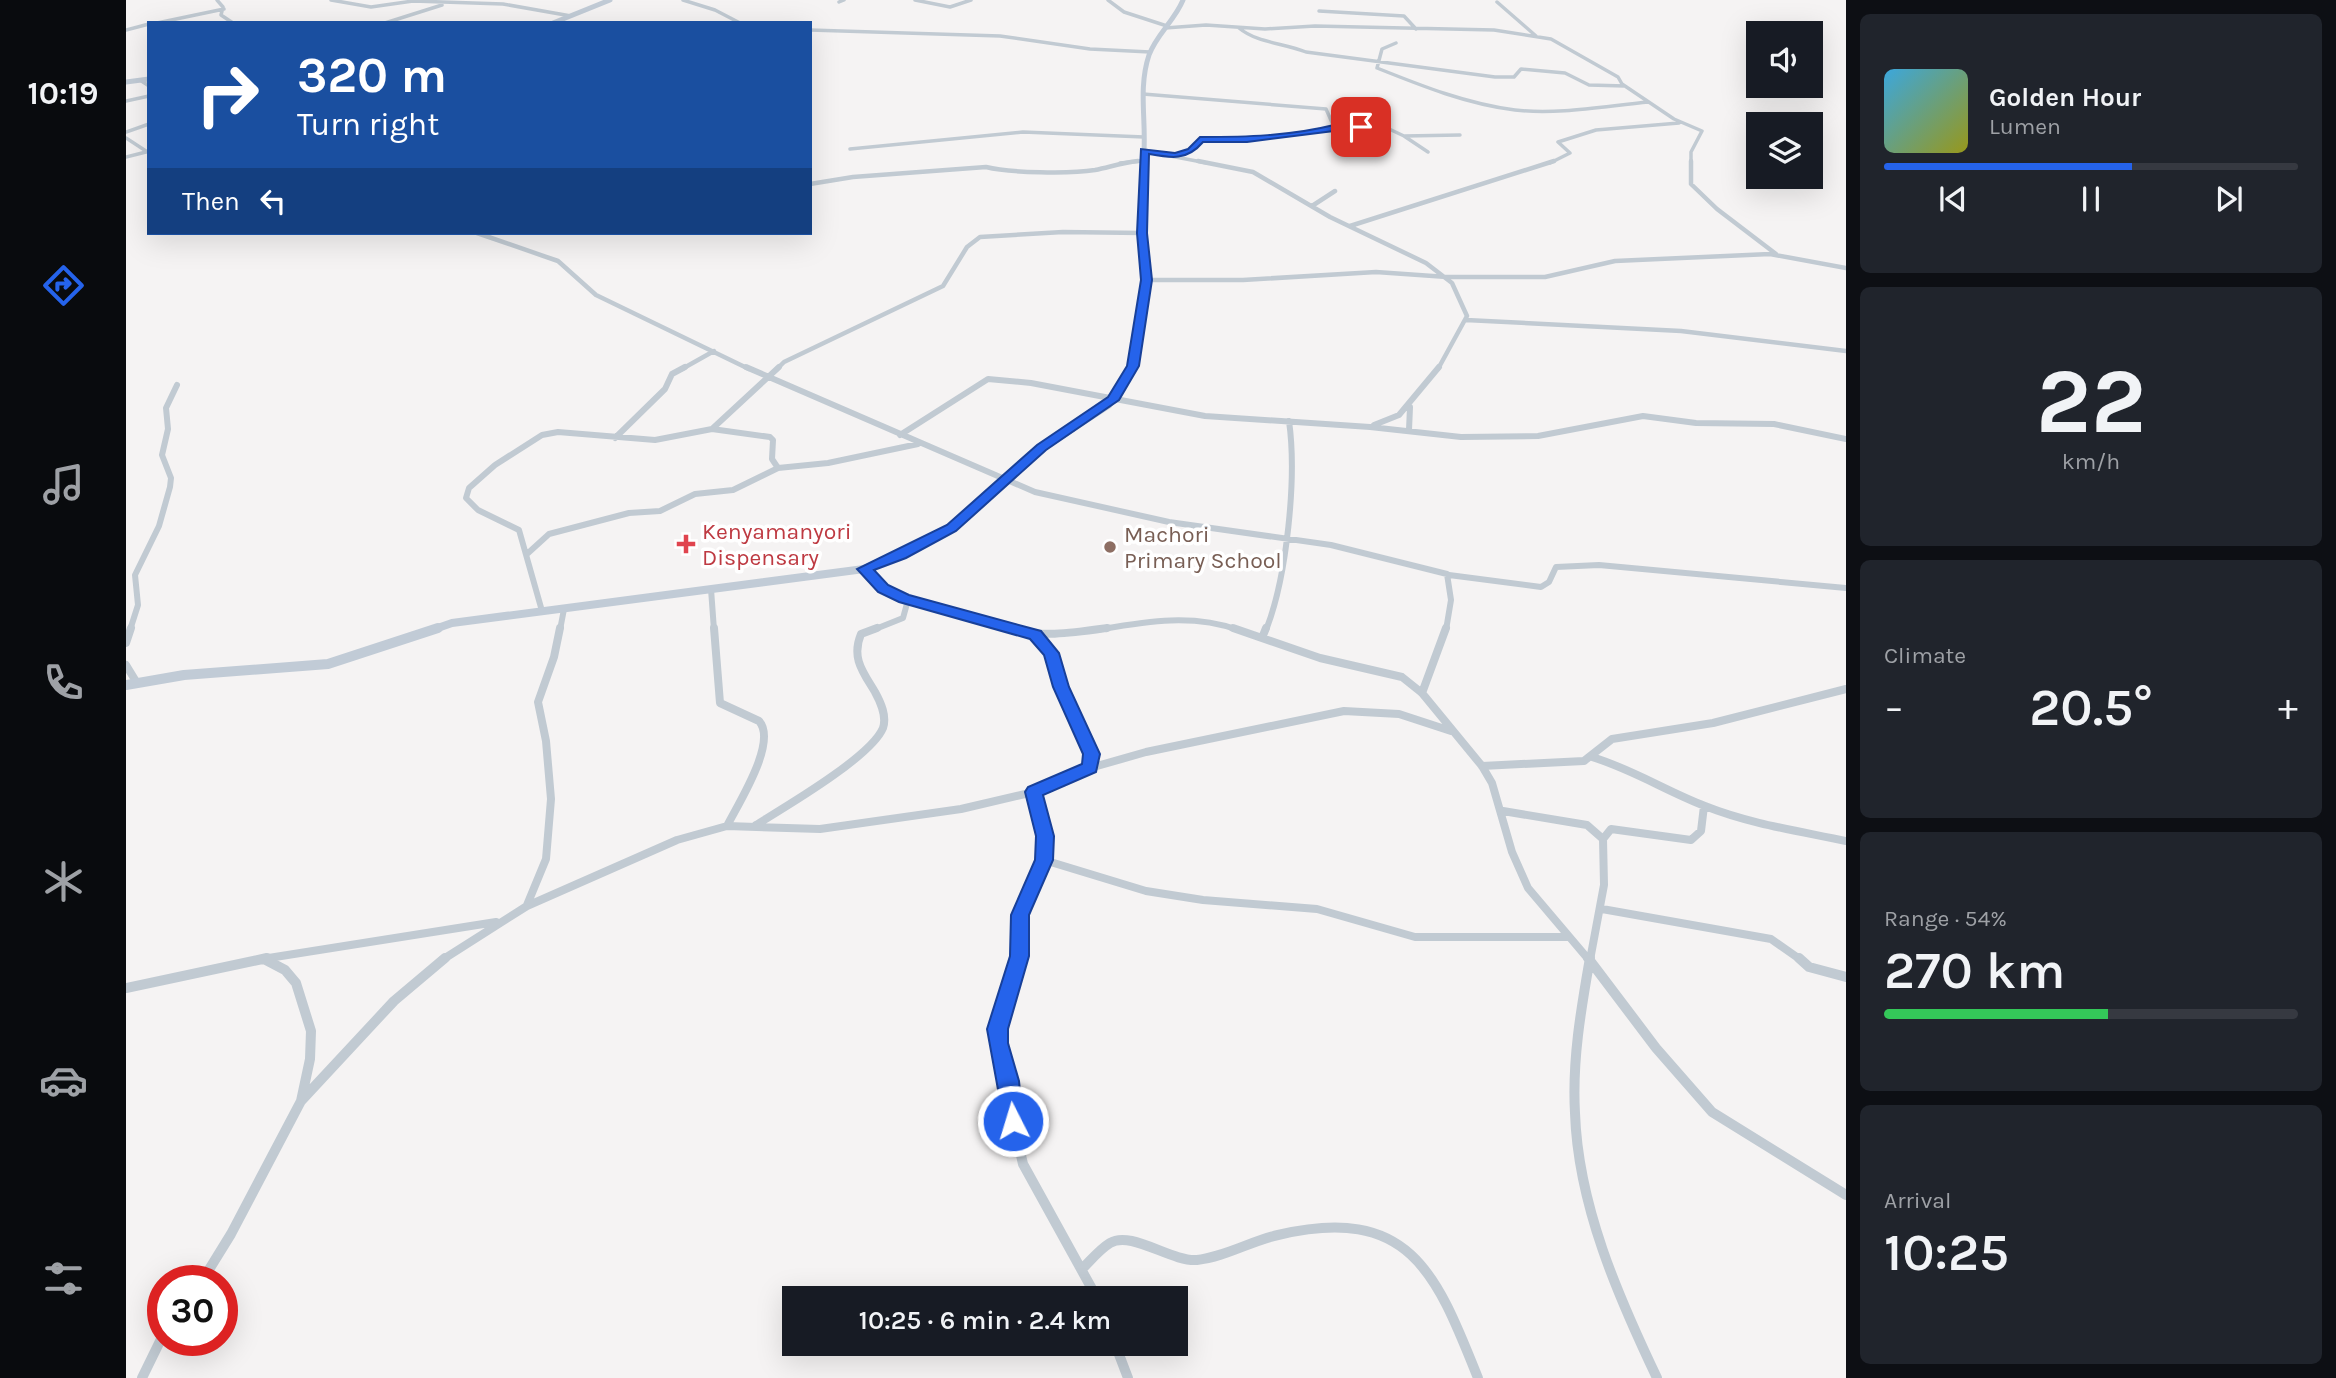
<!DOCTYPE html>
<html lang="en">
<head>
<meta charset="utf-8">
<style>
  :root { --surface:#171b24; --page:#20242c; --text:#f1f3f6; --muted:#9ea1a6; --line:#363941; --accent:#2563eb }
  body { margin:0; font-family:Karla,sans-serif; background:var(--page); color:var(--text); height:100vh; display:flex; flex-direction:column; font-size:26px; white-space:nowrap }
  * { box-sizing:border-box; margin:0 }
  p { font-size:23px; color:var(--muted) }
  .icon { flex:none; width:38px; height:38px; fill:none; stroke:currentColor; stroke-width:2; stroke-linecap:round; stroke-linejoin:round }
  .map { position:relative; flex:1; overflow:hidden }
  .drawer { display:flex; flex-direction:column; gap:14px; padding:14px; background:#0d0f14; width:490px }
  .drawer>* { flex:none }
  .top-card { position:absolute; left:21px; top:21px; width:665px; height:214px; border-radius:0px; box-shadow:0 7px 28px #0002; background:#1a4fa0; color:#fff; overflow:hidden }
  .buttons { position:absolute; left:1620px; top:21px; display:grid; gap:14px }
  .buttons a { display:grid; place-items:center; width:77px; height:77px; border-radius:0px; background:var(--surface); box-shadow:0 7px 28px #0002; font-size:35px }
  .speed { position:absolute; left:21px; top:1265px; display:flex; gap:14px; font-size:35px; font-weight:700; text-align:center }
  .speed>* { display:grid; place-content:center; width:91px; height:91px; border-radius:50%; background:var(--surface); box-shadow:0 7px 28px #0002; line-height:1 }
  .speed .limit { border:10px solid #d22; background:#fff; color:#111 }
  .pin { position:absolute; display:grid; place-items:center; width:60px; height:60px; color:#fff; margin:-30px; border-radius:14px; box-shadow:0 4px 10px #0006 }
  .me { position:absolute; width:77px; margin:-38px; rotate:355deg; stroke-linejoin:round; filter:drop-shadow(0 0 5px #0008) }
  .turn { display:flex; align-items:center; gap:24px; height:147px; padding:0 35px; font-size:32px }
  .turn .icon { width:91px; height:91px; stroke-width:2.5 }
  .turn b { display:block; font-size:49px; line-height:60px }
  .then { display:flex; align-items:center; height:66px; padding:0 35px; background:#0003; gap:14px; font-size:26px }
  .big { font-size:52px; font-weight:600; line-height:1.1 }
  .drawer .widget { flex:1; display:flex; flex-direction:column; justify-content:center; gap:10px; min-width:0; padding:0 24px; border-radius:10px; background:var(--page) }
  .drawer .dial { align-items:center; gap:0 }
  .dial b { font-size:91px; line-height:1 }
  .song { display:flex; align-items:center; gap:21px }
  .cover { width:84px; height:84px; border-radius:10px; background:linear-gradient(135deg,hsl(200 70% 55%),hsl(60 70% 35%)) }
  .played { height:7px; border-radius:4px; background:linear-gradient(90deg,var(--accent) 60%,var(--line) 60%) }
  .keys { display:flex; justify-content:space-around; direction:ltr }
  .heat { display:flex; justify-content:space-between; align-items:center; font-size:38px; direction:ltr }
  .charge { height:10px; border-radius:5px; background:linear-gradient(90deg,#34c759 54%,var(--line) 0) }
  .trip { position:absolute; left:656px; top:1286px; width:406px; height:70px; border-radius:0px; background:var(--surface); box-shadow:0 7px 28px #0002; font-weight:600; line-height:70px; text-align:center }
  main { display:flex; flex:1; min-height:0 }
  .tabs { display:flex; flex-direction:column; width:126px; justify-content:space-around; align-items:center; background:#090b0e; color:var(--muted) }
  .tabs .icon { width:49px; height:49px }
  .tabs .selected { color:var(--accent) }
  .tabs b { font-size:32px; color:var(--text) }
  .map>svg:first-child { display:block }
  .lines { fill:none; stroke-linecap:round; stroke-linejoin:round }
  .street-far4 { stroke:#c1cad2; stroke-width:3.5 }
  .street-far3 { stroke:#c1cad2; stroke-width:4.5 }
  .street-far2 { stroke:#c1cad2; stroke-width:6 }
  .street-far1 { stroke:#c1cad2; stroke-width:8 }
  .street { stroke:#c1cad2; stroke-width:10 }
  .secondary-far3 { stroke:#c1cbd6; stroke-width:5 }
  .secondary-far2 { stroke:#c1cbd6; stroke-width:6 }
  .secondary-far1 { stroke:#c1cbd6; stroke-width:8 }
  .secondary { stroke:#c1cbd6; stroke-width:10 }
  .route { fill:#2563eb; stroke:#184099; stroke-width:2 }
  .health-dot { fill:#e0444e; stroke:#fff; stroke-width:2.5 }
  .education-dot { fill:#8d6e63; stroke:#fff; stroke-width:2.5 }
  .labels { text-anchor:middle; stroke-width:7; stroke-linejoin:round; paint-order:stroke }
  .health-label { font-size:23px; fill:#be3a42; stroke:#fff; text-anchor:start }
  .education-label { font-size:23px; fill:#785e54; stroke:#fff; text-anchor:start }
</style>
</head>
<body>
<main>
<nav class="tabs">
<b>10:19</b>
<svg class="icon selected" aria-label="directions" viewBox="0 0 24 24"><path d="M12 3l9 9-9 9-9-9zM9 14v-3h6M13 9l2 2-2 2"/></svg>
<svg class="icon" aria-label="music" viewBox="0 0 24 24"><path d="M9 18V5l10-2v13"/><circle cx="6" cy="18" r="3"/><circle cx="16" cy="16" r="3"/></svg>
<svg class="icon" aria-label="phone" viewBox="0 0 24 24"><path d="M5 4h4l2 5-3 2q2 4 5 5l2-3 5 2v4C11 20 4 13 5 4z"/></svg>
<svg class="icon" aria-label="climate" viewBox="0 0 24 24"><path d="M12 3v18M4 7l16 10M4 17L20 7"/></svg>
<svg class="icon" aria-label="car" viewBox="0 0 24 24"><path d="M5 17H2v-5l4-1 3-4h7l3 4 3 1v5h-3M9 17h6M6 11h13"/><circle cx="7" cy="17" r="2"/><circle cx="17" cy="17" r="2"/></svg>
<svg class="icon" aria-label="filters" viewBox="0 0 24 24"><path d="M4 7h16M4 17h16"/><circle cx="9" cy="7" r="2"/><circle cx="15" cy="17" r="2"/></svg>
</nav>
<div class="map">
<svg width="1720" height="1378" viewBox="0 0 1720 1378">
  <rect width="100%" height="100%" fill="#f5f3f3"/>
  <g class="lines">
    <!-- street-far4 -->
    <path class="street-far4" d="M91,0L97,7L95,15L107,23
      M205,0L245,7L287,1L377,4L445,16
      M557,0L589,10L614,23
      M789,0L824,7L845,0
      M982,0L998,12L1041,26
      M713,2L718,0
      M1371,2L1410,36
      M1193,11L1278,16L1290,29
      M31,23L98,9
      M259,23L316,5
      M1039,28L1080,25L1139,29L1189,26L1368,30L1425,39L1492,77L1496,84L1548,119L1576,131L1565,152V163
      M1113,28C1131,43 1158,43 1180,52L1369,77H1388L1395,69L1439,73L1463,85L1499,86
      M0,30L23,24
      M684,30L874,36L964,49L1024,52
      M1270,43L1256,49L1251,68C1296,86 1341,104 1389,110C1433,115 1479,106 1523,102
      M14,80L23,86
      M1017,94L1200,109L1208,127
      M0,101L23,96
      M0,132L23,124
      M1278,136L1302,152
      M0,138L23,153
      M724,149L897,132L1018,137
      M1018,151L1081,163
      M1054,155L1065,151L1074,140L1129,139L1215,127L1261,128L1278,136L1334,135
      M0,157L20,152
      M994,163L1016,161
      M1424,163L1444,153L1432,142L1470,130L1553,123"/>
    <!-- street-far3 -->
    <path class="street-far3" d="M1072,161L1127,172L1204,217L1300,263L1326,283L1341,316L1312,369
      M1565,161V184L1591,209L1650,254
      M684,184L727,177L860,167C884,173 944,174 969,170C984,167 995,163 1012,161
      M1186,206L1209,191
      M1224,226L1428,161
      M351,233L432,261L470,295L623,369
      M1020,280H1117L1250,272L1321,277H1419L1489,261L1644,254L1720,268
      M1340,320L1555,331L1720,351
      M556,369L588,351
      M651,369L658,362L817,286L841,247L854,237L937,232L1016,233"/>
    <!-- street-far2 -->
    <path class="street-far2" d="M620,367L909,492L1043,522L1205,545L1321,574L1325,600L1320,630
      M1248,425L1273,415L1313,367
      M586,429L644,437L647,440L646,459L652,468
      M1283,430L1284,407
      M774,435L862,379L905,383L1079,416L1244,427L1335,437L1412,436L1517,416L1570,423L1648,424L1720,439
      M489,438L539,389L546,374L559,367
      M401,554L423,534L503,513L534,511L569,494L607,490L652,468L702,463L792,444
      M738,569L757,588L778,598L886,630
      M1323,575L1415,587L1423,582L1430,567L1473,565L1720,588
      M585,589L588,630
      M416,611L393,530L352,510L340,498L343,488L369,465L416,435L432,432L529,440L586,429L653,367
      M4,630L12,605L9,575L33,526L44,487L45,478L36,455L42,429L40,408L51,385
      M434,630L438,609
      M747,630L777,618L782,600
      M970,630C1018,622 1065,613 1112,630
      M1140,630C1161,577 1171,477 1163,421"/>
    <!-- street-far1 -->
    <path class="street-far1" d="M588,628L594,703L633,721C652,742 612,804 601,826
      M880,628C914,638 946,633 981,628
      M1107,628L1194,658L1276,677L1296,693L1356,766L1366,783L1386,852L1402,888L1463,960
      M910,635L925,653L935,687L965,754L964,768
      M1136,638L1140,628
      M0,643L5,628
      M0,665L11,683
      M1296,693L1320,628
      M1466,757C1506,769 1540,791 1579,806C1624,824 1673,831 1720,841
      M1356,766L1458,761L1486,739L1587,723L1720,689
      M1377,811L1461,825L1477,839L1478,885L1464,960
      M630,825C659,807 745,757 757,728C761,716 755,703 749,692C737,672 725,658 735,634L751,628
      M1477,839L1485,829L1565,840L1575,831L1578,806
      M918,860L1020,891L1077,900L1191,909L1289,937H1442
      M401,905L420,859L425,799L420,741L412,702L428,657L434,628
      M1476,909L1645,939L1675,960
      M130,960L370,922
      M316,960L401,906L551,840L601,826L694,829L835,809L908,792L964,768L1020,752L1218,711L1273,714L1325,731
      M892,960L894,915L918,860L919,836L908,792"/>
    <!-- street -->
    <path class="street" d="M892,958L877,1008L872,1043L883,1081L887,1121L897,1164L971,1298
      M1462,958L1530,1048L1586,1112L1720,1195
      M1464,958C1455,1009 1446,1061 1449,1113C1452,1205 1492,1296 1531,1378
      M1673,958L1683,967L1720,977
      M0,988L141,958
      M175,1101L268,1001L319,958
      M957,1268C965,1260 974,1249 984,1243C1005,1230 1045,1262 1071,1260C1099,1257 1125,1241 1152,1235C1284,1204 1310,1273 1352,1378
      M76,1281L105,1234L175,1101L184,1059L185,1031L170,983L159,970L140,960
      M989,1344L1002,1378
      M16,1378L37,1335"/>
    <!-- secondary-far3 -->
    <path class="secondary-far3" d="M427,23L484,0
      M0,82L23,79
      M1017,163C1022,127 1011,91 1023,55C1030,35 1049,20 1057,0"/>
    <!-- secondary-far2 -->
    <path class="secondary-far2" d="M1005,369L1020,280L1016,233L1017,161"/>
    <!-- secondary-far1 -->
    <path class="secondary-far1" d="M306,630L326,623L738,569L775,555L826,528L916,448L982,405L1006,367"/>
    <!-- secondary -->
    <path class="secondary" d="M0,685L58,675L202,664L312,628"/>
  </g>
  <!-- route -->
  <path class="route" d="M1208,125L1240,127L1121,142H1077C1061,161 1045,158 1023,154L1021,233L1026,280L1013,366L993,400L920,450L830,531L780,558L748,570L762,585L783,595L915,631L933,653L943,687L974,754L970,772L917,795L928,836L927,860L903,915V956L882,1029V1043L893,1081L897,1121L894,1128L887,1131L879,1128L861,1029L884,956L885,915L909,860L910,836L899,792L902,787L956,764L957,754L927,687L918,655L904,639L773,602L752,592L731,569L821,525L911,445L982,397L1001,366L1015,280L1011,233L1015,149L1049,153L1062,149L1074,137C1119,137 1164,136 1208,125Z"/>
  <!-- markers -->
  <path class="health-dot" d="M556.5 533.5h7v7h7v7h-7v7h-7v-7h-7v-7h7z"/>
  <circle class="education-dot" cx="984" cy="547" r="7"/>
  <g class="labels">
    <!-- health labels -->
    <g class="health-label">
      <text x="576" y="539">Kenyamanyori<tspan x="576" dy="26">Dispensary</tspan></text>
    </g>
    <!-- education labels -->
    <g class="education-label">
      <text x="998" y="542">Machori<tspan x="998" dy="26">Primary School</tspan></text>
    </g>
  </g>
</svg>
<div class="buttons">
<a><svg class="icon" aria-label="sound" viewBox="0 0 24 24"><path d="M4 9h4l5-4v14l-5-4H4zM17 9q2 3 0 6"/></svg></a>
<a><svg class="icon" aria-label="layers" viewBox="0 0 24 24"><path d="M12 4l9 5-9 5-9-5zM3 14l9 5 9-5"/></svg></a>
</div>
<div class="speed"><div class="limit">30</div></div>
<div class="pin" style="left:1235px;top:127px;background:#d93025"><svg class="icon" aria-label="arrive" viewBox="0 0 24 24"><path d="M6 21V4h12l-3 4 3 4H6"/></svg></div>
<svg class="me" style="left:887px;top:1121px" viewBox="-20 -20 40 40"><circle r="17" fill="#2563eb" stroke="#fff" stroke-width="3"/><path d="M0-11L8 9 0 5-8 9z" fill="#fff"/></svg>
<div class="trip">10:25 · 6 min · 2.4 km</div>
<div class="top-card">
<div class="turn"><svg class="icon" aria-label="right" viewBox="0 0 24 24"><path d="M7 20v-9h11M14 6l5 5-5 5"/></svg><div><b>320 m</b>Turn right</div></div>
<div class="then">Then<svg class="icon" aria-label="left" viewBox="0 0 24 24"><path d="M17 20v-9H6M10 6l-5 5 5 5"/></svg></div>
</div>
</div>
<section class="drawer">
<div class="widget">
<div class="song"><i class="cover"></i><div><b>Golden Hour</b><p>Lumen</p></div></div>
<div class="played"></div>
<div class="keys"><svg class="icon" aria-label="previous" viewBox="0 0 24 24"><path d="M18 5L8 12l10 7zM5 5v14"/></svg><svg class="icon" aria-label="pause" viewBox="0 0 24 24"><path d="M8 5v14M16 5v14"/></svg><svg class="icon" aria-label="next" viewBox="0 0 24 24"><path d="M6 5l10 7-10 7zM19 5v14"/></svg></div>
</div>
<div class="widget dial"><b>22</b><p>km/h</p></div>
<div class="widget"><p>Climate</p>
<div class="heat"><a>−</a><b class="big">20.5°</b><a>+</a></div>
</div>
<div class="widget"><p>Range · 54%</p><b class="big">270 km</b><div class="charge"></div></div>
<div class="widget"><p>Arrival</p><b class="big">10:25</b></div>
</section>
</main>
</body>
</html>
